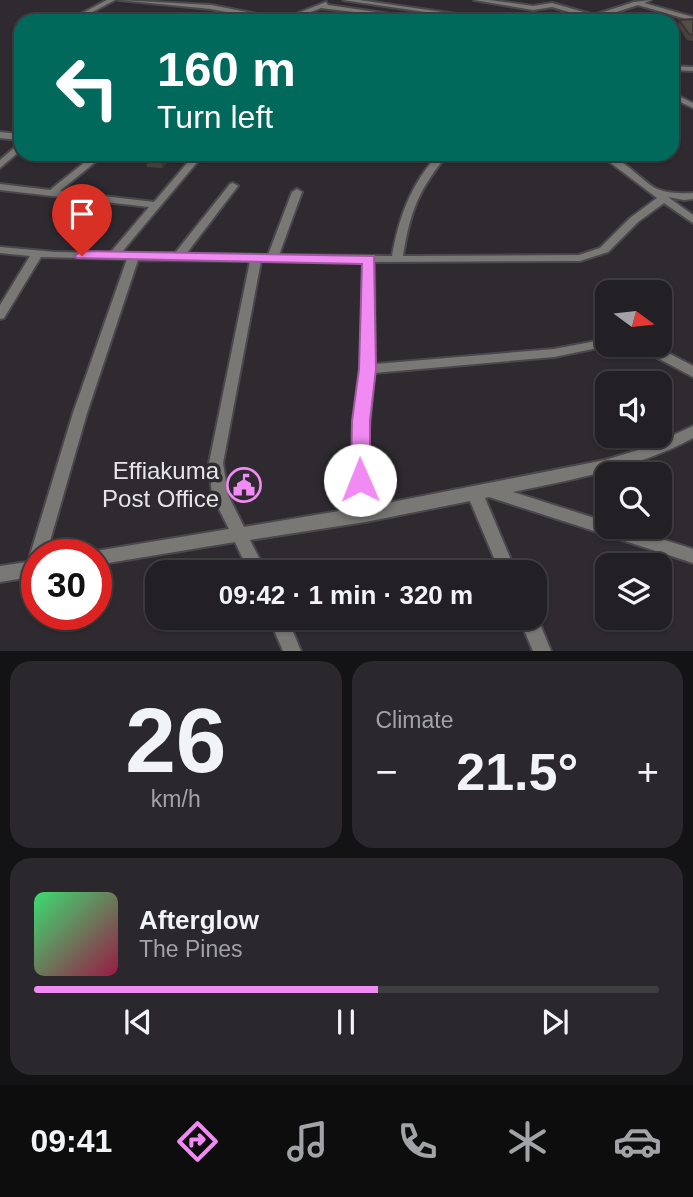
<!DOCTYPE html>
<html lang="en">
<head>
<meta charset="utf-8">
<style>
  :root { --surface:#222024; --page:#2a282c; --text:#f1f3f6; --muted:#a2a3a6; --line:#3f3e41; --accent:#f28af3 }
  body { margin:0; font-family:Arial,sans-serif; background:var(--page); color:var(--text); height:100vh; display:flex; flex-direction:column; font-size:26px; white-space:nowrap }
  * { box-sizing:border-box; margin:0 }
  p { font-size:23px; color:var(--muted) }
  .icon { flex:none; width:38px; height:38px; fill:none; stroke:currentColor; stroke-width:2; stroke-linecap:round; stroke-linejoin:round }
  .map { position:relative; height:651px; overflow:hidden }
  .drawer { display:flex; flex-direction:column; gap:10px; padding:10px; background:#131214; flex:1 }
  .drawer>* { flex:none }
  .hud { position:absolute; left:14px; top:14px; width:665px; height:147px; border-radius:21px; box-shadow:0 2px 5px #0004,0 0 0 2px var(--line); background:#00695c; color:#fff; overflow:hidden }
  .needle { width:46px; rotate:105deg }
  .controls { position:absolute; left:595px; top:280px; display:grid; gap:14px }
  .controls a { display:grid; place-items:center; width:77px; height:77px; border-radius:14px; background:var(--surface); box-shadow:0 2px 5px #0004,0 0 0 2px var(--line); font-size:35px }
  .speed { position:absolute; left:21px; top:539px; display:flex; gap:14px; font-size:35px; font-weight:700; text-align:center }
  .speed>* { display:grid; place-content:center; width:91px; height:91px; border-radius:50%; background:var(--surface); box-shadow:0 2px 5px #0004,0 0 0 2px var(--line); line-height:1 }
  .speed .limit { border:10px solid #d22; background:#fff; color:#111 }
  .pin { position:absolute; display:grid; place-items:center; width:60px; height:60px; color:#fff; margin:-72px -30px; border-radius:50% 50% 50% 0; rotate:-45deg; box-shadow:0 0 7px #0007 }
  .pin .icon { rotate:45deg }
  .me { position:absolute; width:77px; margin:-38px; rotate:359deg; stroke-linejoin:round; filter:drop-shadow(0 0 5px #0008) }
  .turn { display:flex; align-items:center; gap:24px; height:147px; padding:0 28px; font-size:32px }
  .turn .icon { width:91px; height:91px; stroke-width:2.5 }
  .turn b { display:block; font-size:49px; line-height:60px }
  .big { font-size:52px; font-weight:800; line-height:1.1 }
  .drawer .card { flex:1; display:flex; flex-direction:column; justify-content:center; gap:10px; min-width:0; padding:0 24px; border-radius:21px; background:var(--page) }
  .drawer .dial { align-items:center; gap:0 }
  .dial b { font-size:91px; line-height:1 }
  .song { display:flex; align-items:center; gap:21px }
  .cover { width:84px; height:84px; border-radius:10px; background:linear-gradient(135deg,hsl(140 70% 55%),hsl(340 70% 35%)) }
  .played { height:7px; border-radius:4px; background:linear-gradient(90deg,var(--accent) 55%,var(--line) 55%) }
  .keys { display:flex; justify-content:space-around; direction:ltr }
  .heat { display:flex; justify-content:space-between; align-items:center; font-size:38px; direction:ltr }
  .drawer .tiles { flex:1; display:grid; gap:10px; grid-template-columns:1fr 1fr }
  .card:last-child { grid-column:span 2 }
  .trip { position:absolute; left:145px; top:560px; width:402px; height:70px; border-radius:21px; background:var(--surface); box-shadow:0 2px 5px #0004,0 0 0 2px var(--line); font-weight:800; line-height:70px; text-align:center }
  .tab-bar { display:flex; height:112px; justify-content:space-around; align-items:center; background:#0e0d0e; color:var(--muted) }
  .tab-bar .icon { width:49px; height:49px }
  .tab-bar .on { color:var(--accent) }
  .tab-bar b { font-size:32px; color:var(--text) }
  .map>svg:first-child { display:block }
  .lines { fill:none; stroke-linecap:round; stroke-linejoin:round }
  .minor-casing { stroke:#4b484d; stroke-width:4 }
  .minor { fill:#797875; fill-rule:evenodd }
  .wall { fill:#48423e }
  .shaded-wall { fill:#3b3632 }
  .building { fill:#544d48; stroke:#3b3632; stroke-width:2 }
  .route { fill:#f28af3; stroke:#9d5a9e; stroke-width:2 }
  .labels { text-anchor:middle; stroke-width:7; stroke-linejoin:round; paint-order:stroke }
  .near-poi-label { font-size:24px; fill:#e6e4e7; stroke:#2e2a30; text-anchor:end }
</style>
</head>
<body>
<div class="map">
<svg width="693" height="651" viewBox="0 0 693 651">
  <rect width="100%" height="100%" fill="#2e2a30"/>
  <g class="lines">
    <!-- minor casing -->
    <g class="minor-casing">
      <path id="minor" d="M107,0H115L83,17L88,21H81L75,17Z
        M119,0L211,5L283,19L326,2L328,5L390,14L387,16L321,8L300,16L331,21L295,19L289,21H274L211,9Z
        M343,0H359L504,21H487Z
        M474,0H489L533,6L552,3L594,15L634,2L651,0L644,3L693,17V21L638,5L601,17L610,21H600L552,7L533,10Z
        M672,38L675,40V43L672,45Z
        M672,66L693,67V71L672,70Z
        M672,93L693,103V108L672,98Z
        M0,132L21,134V140L0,138Z
        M21,142V150L0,168V160Z
        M95,154H105L60,191L154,202L195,154H204L121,253H175L230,184L233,183L238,186L186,254L268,255L292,192L297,189L302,192L279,255L392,256C399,217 411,183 439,154H448C419,189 410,211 403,256L579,255L600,248L630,218L657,198L599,154C620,154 637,177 655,188C665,193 682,194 693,193V199L684,200L668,197L693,215V223L664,203L638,222L608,252L580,261L374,262L375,364L554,349L607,339V345H612L554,357L374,373L367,453L372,506L605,460L645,448L693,426V438C637,468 575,479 513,492L607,522V527H624L693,549V563L489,497L485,498L516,572H500L470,501L365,522L250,540L266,572H249L235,542L96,565V555H89L96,551L229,529L212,495L209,463L250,261L138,260L87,413L46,555H37V576L0,582V566L34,561L30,555L73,413L127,259L41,257L4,318L0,319V305L30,256L0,253V247L56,252L110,253L149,207L0,190V184L50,190ZM261,261L363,262L361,369L353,453L357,508L244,527L228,495L223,463Z
        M637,345H653L693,366V377L639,348Z
        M536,614L551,651H533L519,618H536Z
        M269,618H287L301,651H283Z"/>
    </g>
    <!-- minor -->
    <use href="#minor" class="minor"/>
  </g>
  <!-- wall -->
  <path class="wall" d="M679,20H693V41L687,40L678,26Z
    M175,154L162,168L147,167L146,159Z"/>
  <!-- shaded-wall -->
  <path class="shaded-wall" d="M167,154H175L162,168L161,160Z"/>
  <!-- building -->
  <path class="building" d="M692,19L693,20V35L689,34L679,20Z
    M150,154H167L161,160L146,159Z"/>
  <!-- route -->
  <path class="route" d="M82,251L374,256L376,369L370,421V480L368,486L360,488L353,486L351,480L352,421L359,369L362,264L77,258L74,256Z"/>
  <!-- icons -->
  <defs>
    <g id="civic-ring" transform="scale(1.75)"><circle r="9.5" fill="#2e2a30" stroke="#f28af3" stroke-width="1.5"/><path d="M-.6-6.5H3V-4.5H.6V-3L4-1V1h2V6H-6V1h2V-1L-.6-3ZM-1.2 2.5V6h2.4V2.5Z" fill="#f28af3"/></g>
  </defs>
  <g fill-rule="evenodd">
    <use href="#civic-ring" x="244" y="485"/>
  </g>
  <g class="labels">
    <!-- near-poi labels -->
    <g class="near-poi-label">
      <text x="219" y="479">Effiakuma<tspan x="219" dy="28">Post Office</tspan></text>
    </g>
  </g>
</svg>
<div class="controls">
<a><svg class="needle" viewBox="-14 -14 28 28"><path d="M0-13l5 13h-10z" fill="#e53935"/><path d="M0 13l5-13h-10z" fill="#a2a3a6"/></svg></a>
<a><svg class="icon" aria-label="sound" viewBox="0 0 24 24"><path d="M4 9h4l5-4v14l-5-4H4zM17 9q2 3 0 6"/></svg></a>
<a><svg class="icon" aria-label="search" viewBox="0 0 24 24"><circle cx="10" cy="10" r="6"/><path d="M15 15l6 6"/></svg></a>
<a><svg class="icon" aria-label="layers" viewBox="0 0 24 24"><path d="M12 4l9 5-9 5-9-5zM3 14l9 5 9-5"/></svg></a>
</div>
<div class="speed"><div class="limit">30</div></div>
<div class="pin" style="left:82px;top:256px;background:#d93025"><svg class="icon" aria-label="arrive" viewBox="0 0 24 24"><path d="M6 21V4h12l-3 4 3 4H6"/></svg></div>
<svg class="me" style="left:360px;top:480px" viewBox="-20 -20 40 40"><circle r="19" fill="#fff"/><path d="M0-13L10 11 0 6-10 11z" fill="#f28af3"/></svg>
<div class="trip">09:42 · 1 min · 320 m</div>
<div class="hud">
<div class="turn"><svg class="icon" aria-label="left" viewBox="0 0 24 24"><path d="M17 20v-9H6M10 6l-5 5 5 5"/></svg><div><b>160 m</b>Turn left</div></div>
</div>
</div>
<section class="drawer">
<div class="tiles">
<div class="card dial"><b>26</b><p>km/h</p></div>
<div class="card"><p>Climate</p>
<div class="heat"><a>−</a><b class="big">21.5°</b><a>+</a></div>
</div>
<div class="card">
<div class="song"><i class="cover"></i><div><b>Afterglow</b><p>The Pines</p></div></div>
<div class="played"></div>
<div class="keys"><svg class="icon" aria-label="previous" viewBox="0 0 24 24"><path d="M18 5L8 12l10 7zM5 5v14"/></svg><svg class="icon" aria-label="pause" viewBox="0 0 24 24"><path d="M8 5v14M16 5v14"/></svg><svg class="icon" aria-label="next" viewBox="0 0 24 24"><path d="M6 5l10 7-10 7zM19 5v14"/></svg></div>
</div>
</div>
</section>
<nav class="tab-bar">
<b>09:41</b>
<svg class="icon on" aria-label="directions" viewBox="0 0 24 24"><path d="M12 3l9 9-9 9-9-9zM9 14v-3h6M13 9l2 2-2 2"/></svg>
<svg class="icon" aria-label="music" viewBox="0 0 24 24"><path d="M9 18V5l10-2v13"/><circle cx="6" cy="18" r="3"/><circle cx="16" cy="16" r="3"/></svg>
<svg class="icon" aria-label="phone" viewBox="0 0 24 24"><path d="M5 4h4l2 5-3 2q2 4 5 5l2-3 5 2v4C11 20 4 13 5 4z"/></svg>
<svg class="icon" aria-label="climate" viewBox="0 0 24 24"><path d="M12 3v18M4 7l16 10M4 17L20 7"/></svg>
<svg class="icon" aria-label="car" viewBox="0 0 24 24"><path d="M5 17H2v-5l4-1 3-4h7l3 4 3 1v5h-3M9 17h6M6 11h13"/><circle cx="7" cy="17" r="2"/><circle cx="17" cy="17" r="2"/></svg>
</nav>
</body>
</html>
